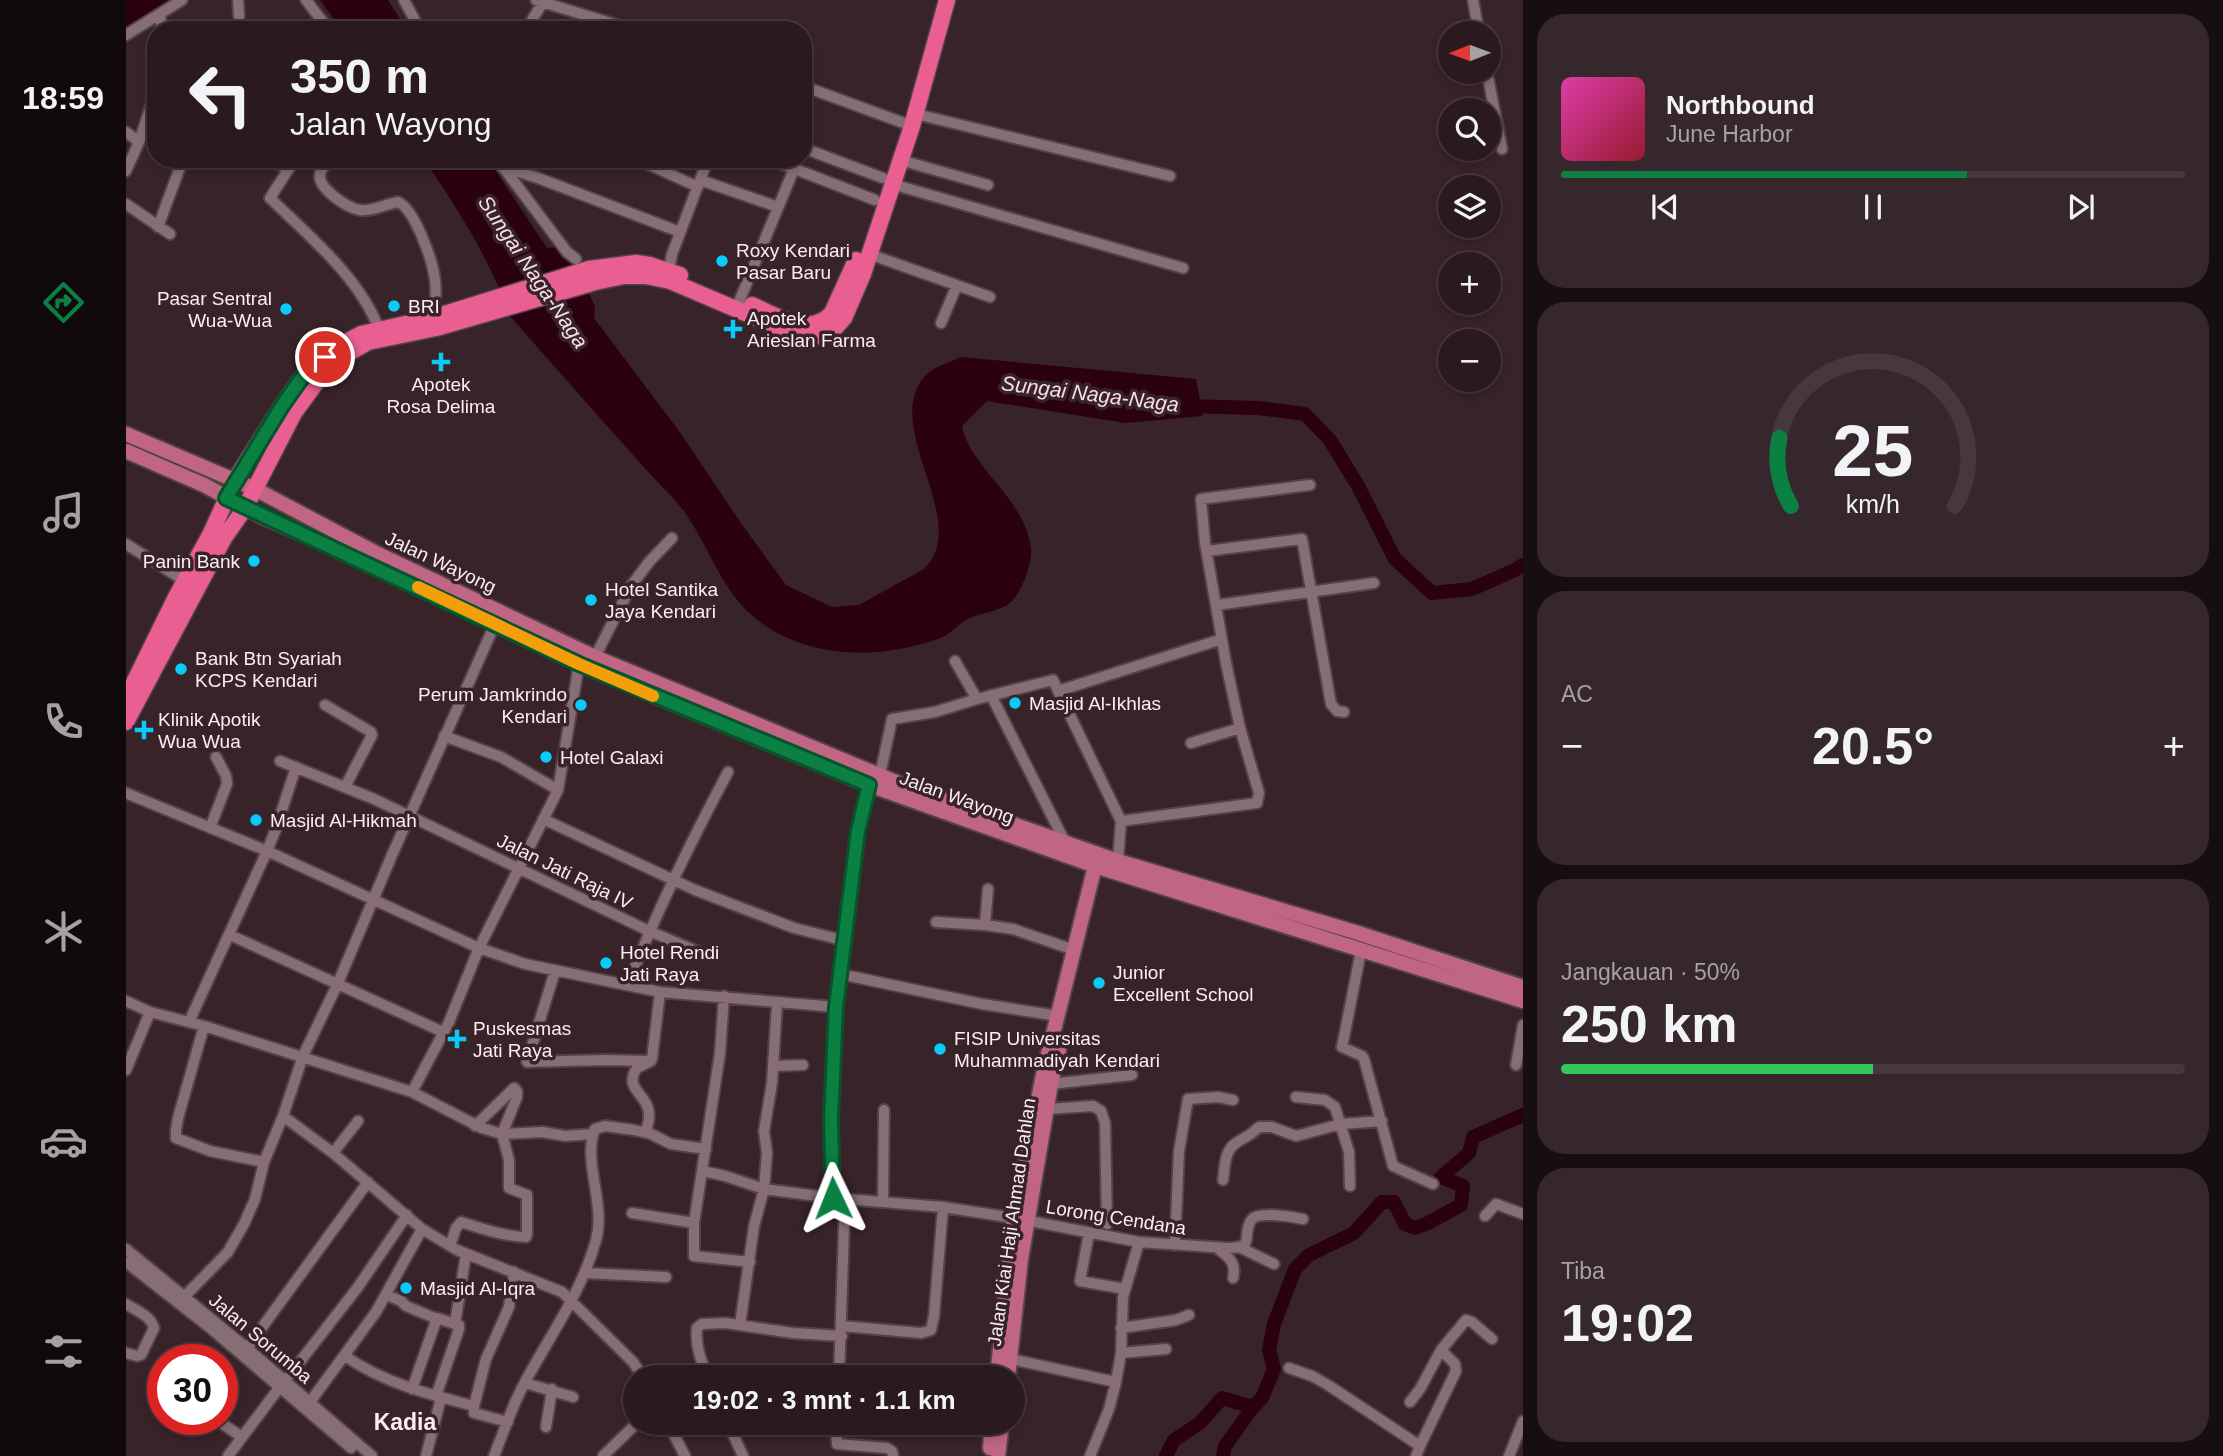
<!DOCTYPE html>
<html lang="id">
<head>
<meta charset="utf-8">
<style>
  :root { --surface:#2a1a1f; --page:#36272c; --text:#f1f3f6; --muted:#a5a1a4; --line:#46383d; --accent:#0b8043 }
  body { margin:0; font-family:Arial,sans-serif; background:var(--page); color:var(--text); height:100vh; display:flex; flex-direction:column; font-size:26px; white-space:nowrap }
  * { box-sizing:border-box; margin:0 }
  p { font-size:23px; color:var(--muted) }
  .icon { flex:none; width:38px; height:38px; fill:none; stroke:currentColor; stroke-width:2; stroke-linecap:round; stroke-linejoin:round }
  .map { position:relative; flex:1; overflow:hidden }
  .side { display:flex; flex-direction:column; gap:14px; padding:14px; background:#170e11; width:700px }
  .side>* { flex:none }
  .hud { position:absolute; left:21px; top:21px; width:665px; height:147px; border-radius:28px; box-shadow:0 4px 10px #0003,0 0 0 2px var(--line); background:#2a1a1f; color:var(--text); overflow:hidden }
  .needle { width:46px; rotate:269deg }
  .fabs { position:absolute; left:1312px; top:21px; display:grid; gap:14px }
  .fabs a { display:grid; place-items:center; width:63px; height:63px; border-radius:50%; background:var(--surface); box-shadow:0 4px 10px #0003,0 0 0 2px var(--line); font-size:35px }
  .speed { position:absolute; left:21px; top:1344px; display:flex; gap:14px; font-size:35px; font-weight:700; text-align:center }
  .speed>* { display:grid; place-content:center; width:91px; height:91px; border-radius:50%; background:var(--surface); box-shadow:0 4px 10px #0003,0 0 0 2px var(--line); line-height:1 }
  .speed .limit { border:10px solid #d22; background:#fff; color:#111 }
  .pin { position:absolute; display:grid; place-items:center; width:60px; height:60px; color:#fff; margin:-30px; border:4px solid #fff; border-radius:50%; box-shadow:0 2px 7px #0007 }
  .me { position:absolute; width:77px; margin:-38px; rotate:358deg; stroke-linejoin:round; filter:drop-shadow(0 0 5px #0008) }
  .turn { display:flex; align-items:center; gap:24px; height:147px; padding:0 28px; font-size:32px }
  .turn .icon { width:91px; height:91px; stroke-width:2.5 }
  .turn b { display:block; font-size:49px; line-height:60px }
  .big { font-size:52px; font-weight:700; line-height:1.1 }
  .side .tile { flex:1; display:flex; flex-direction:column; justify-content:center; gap:10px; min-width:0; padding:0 24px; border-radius:28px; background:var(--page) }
  .side .dial { align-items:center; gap:0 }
  .dial svg { height:182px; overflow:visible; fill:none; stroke:var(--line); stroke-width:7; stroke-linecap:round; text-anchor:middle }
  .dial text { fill:var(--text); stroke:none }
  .song { display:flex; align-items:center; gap:21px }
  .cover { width:84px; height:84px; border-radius:10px; background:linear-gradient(135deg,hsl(320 70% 55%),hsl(350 70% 35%)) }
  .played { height:7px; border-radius:4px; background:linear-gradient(90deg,var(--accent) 65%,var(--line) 65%) }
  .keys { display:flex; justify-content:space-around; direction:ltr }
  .heat { display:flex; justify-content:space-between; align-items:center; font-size:38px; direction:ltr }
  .charge { height:10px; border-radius:5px; background:linear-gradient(90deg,#34c759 50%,var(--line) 0) }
  .trip { position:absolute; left:497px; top:1365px; width:402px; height:70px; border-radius:35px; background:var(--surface); box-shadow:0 4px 10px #0003,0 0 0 2px var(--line); font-weight:700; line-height:70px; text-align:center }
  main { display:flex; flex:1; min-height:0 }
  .tab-bar { display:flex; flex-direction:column; width:126px; justify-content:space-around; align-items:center; background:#110a0c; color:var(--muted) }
  .tab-bar .icon { width:49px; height:49px }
  .tab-bar .active { color:var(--accent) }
  .tab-bar b { font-size:32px; color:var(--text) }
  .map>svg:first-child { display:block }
  .water { fill:#2b0112 }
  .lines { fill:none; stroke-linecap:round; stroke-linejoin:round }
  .river { stroke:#2b0112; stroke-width:14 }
  .minor-casing { stroke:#534248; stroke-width:14 }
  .major-casing { stroke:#534248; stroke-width:18 }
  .highway-casing { stroke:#534248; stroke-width:19 }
  .minor { stroke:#866e74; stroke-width:10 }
  .major { stroke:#c16585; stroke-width:14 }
  .highway { stroke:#e95f91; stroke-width:16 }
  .route-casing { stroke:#07532c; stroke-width:18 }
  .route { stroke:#0b8043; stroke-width:12 }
  .slow { stroke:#f59e0b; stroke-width:12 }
  .poi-dot { fill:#09cafa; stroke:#382329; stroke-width:2.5 }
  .labels { text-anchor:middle; stroke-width:7; stroke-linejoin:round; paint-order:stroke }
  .poi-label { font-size:19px; fill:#fcedf1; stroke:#382329; text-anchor:start }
  .street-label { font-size:19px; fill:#fcedf1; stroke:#382329 }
  .water-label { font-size:21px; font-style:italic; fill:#f7dde3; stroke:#382329 }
  .quarter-label { font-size:23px; font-weight:bold; fill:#fcedf1; stroke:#382329 }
</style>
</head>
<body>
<main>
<nav class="tab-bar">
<b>18:59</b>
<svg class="icon active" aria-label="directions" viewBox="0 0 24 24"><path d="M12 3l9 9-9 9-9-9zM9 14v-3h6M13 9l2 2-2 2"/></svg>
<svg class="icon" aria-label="music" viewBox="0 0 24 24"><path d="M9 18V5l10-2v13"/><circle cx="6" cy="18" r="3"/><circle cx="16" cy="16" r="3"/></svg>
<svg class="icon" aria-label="phone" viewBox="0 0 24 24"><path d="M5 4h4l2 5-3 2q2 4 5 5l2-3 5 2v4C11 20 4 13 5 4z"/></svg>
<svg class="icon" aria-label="climate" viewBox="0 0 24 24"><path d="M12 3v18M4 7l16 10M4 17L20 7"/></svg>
<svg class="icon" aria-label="car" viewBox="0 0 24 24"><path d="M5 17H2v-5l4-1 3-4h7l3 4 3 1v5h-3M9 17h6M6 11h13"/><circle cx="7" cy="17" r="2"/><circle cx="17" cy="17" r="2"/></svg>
<svg class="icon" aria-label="filters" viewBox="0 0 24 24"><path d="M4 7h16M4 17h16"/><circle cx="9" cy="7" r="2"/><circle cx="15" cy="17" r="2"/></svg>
</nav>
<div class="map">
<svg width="1397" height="1456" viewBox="0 0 1397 1456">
  <rect width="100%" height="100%" fill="#382329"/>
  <!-- water -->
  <path class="water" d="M0,0H48L0,30Z
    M194,0H262L281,30H216Z
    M298,159H362L421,248L431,247L437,258L449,261L469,307L468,318L553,431L615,523L660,585L706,607L733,605L798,569C848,521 751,424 801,374C809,366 825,362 835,357L1070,379L1077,416L999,423L861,401L836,426C844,468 899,498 905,548C907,563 894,598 881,605C871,611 858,613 846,617C833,622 825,635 812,639C741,664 652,658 605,592C588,567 577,539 560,514C546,495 523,474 507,455C466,409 425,363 384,316C364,259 332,210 298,159Z"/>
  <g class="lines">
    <!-- river -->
    <path class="river" d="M1059,406L1132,408L1179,414L1204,440L1232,486L1269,559L1306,593L1346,589L1389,570L1397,565
      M1040,1456L1048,1440L1074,1423L1096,1398L1127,1407L1136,1398L1148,1369L1143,1350L1148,1324L1169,1269L1183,1255L1228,1233L1256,1202H1268L1279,1224L1289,1228L1302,1223L1335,1205L1337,1186L1315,1177L1343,1153L1347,1137L1397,1115
      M1097,1456L1099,1446L1127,1407"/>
    <!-- minor casing -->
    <g class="minor-casing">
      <path id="minor" d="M112,0L113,16
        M180,0L203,30
        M278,0L294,30
        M410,0L507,30
        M1347,0L1353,33
        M34,14L36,30
        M400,30L417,2
        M0,35L56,0
        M1361,72L1376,149
        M677,86L786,126
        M790,114L1044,176
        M0,132L13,142
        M677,148L757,178
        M147,159L162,170
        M169,159L144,198C184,237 233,277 253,329
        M203,159C201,163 195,169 194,174C191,188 221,208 234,210C245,212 260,204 272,202C289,209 307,262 309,280C311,293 309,305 306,318
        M371,159L441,252L450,259
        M511,159L572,187
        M643,159L749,200
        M774,160L862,185
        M376,167L412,178L554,232
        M0,171L13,142L30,91
        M574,180L652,207
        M766,184L1057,268
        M0,204L44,234
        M32,227L57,159
        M743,254L864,297
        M543,270L546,254L582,159
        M610,309L668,169
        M815,323L831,285
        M0,544L59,581
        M1081,551L1176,539L1205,704L1211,711L1218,712
        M1091,605L1248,583
        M469,657L505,586L523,562L546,538
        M829,661L851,699
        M932,691L1096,639
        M865,695L939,842
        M199,705L245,732L246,735L219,787
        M318,736L375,757L432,790
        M1065,743L1114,728
        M154,761L248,799L523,931L580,955
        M754,775L766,719L809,712L851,699L927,680L995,821L992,861
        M743,785L732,831L720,941L710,1007L704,1119L707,1198L817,1207L888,1218L1013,1242L1101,1248C1132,1248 1114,1235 1126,1219C1132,1211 1168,1217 1177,1219
        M0,793L141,851L353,948L399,964L534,992L710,1007
        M156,810L170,767
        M417,819L569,890L668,928L720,941
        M995,821L1131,803L1133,793L1114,728L1100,663L1079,543L1075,499L1184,485
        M84,828L101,784L100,776L90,757
        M810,922L859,925L887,929L948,950
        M859,925L862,889
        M104,935L317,1032
        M1235,951L1216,1047L1236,1056L1238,1059L1267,1166L1307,1184
        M429,971L401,1062L478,1060L525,1061
        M714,974L856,1004L932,1016
        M502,984C531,911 565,841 602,772
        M0,1001L24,1012L78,1026L286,1092L356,1128L376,1134L416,1132L439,1136L467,1134
        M63,1022L141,851L154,819
        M78,1026L52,1118L50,1130V1138L84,1151L138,1162
        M1390,1065L1397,1025
        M648,1066L677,1065
        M0,1070L24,1012
        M925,1084L1006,1075
        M286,1092L323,1022L353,948L432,790L453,664
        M1170,1097L1199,1100L1209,1107L1223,1152L1224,1186
        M921,1109L967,1106L975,1111L979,1123L981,1224
        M157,1116L207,1153L296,1229L331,1250L436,1292L507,1362L517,1377
        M519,1132C536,1094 493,1094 511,1068L523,1062L526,1059L534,992
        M207,1153L232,1121
        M577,1171L599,1176L638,1189L707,1198
        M1097,1180C1099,1167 1098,1151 1110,1143C1119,1137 1123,1137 1133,1127H1146L1170,1136L1215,1124L1256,1121
        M757,1202L758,1110
        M506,1213L568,1223L594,1053L598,996
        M1359,1216L1370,1204L1397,1214
        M568,1223V1256L624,1262
        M963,1233L954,1281L999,1289
        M1049,1245L1053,1151L1062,1099L1092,1097L1107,1100
        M324,1246L330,1228L335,1222C357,1229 377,1236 400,1237L401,1234V1195L383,1188V1160L376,1134L391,1097V1091L388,1088L349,1126
        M1091,1248C1102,1257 1111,1262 1107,1278
        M1115,1248L1148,1264
        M0,1249L121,1348L246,1456
        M0,1262L83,1327L225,1448
        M459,1273L540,1277
        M261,1295L275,1301L280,1306L311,1319
        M59,1296L102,1252L118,1224L129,1199L138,1162L157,1116L177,1056L212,983L266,855L369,624
        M0,1304C10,1310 25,1316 28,1328L15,1355L11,1356L0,1353
        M614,1325L628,1226L638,1189L641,1153L638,1131L646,1083L651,1003
        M716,1326L795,1333L805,1330L808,1316L817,1207
        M995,1328L1050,1320L1063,1315
        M121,1348L242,1182
        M995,1353L1040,1349
        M219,1356C258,1383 302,1394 348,1406V1413L382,1422
        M885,1359L990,1382
        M1163,1368L1186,1376L1202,1385L1294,1446L1290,1456
        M556,1377L579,1370
        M582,1377C575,1361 569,1346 571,1328L576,1324L599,1323L667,1333L716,1336
        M713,1377L719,1198
        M159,1381L232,1287L281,1215
        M399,1383L447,1397
        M286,1389L311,1318L329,1324
        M310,1396L333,1329V1325L329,1324L340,1254
        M184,1402L250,1312L296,1229
        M1284,1402L1294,1389L1315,1350
        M348,1406L360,1359L383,1307L388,1272
        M89,1419L116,1437
        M542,1423L559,1456
        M602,1423L617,1456
        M710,1423L711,1444L761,1448L766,1451L767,1456
        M420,1427L426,1389
        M1294,1446L1330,1371L1329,1364L1315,1350L1340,1320L1346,1322L1366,1339
        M102,1456L153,1388
        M300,1456L315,1398
        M368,1456C379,1428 389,1398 404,1373C428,1330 457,1288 470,1240C480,1203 456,1161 469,1129L479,1126L508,1130L525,1134L545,1144L580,1149
        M477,1456L511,1423
        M964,1456L983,1409L990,1382L995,1353L997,1297L1013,1242
        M1383,1456L1397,1421"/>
    </g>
    <!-- major casing -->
    <g class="major-casing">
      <path id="major" d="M0,434L129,489L248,552L469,657L782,787L992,861L1229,932L1397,987
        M0,451L78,485L137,517L212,549L453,664L743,785L969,866L1397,1001
        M871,1377L888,1218L918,1070L969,866
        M882,1377L895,1259L925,1084L933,1050
        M864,1448L866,1423
        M872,1456L876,1423"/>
    </g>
    <!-- highway casing -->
    <g class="highway-casing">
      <path id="highway" d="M626,305C651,316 684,338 706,313L730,260
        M0,699L50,597L85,533L109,480L156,406L175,379L199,357L222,341L235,334L306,318L463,269L510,263L524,265L554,275
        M0,722L98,538L119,508L168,413L192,380L221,354L242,342L310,328L469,282L498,276H520L544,281L671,335L683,337L694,336L710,327L718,318L737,274L786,126L821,0"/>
    </g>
    <!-- minor -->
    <use href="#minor" class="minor"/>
    <!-- major -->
    <use href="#major" class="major"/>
    <!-- highway -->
    <use href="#highway" class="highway"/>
  </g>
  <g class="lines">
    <!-- route casing -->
    <g class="route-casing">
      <path id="route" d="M199,357L175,379L156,406L100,498L453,664L743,785L732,831L710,1007L705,1119L707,1198"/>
    </g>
    <!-- route -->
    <use href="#route" class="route"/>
    <!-- slow -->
    <path class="slow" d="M292,587L453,664L527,696"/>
  </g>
  <!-- markers -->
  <g class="poi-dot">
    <circle cx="596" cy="261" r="7"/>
    <circle cx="268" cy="306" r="7"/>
    <circle cx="160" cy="309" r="7"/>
    <path d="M603.5 318.5h7v7h7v7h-7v7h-7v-7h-7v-7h7z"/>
    <path d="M311.5 351.5h7v7h7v7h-7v7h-7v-7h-7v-7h7z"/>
    <circle cx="128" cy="561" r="7"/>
    <circle cx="465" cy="600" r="7"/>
    <circle cx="55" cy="669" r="7"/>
    <circle cx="889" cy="703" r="7"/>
    <circle cx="455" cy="705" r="7"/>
    <path d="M14.5 719.5h7v7h7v7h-7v7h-7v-7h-7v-7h7z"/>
    <circle cx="420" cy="757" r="7"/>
    <circle cx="130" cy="820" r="7"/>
    <circle cx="480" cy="963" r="7"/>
    <circle cx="973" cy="983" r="7"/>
    <path d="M327.5 1028.5h7v7h7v7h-7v7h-7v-7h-7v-7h7z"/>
    <circle cx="814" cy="1049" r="7"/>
    <circle cx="280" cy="1288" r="7"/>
  </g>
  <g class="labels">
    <!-- poi labels -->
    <g class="poi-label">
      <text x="610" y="257">Roxy Kendari<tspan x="610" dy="22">Pasar Baru</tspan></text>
      <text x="146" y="305" text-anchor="end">Pasar Sentral<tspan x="146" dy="22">Wua-Wua</tspan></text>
      <text x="282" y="313">BRI</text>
      <text x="621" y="325">Apotek<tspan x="621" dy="22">Arieslan Farma</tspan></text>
      <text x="315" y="391" text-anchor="middle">Apotek<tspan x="315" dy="22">Rosa Delima</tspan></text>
      <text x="114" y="568" text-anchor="end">Panin Bank</text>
      <text x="479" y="596">Hotel Santika<tspan x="479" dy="22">Jaya Kendari</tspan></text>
      <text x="69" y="665">Bank Btn Syariah<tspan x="69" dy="22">KCPS Kendari</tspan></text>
      <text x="441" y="701" text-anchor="end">Perum Jamkrindo<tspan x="441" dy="22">Kendari</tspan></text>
      <text x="903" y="710">Masjid Al-Ikhlas</text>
      <text x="32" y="726">Klinik Apotik<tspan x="32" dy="22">Wua Wua</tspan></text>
      <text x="434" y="764">Hotel Galaxi</text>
      <text x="144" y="827">Masjid Al-Hikmah</text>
      <text x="494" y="959">Hotel Rendi<tspan x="494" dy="22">Jati Raya</tspan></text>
      <text x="987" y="979">Junior<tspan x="987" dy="22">Excellent School</tspan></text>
      <text x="347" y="1035">Puskesmas<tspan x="347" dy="22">Jati Raya</tspan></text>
      <text x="828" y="1045">FISIP Universitas<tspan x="828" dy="22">Muhammadiyah Kendari</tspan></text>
      <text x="294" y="1295">Masjid Al-Iqra</text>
    </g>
    <!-- street labels -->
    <g class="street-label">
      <text transform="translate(315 562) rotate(25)" y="7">Jalan Wayong</text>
      <text transform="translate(831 797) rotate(20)" y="7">Jalan Wayong</text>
      <text transform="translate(439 871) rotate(26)" y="7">Jalan Jati Raja IV</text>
      <text transform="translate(990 1217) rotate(9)" y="7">Lorong Cendana</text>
      <text transform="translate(885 1222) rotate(-82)" y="7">Jalan Kiai Haji Ahmad Dahlan</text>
      <text transform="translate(135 1338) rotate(40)" y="7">Jalan Sorumba</text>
    </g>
    <!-- water labels -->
    <g class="water-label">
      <text transform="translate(407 272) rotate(56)" y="7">Sungai Naga-Naga</text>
      <text transform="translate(964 394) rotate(7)" y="7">Sungai Naga-Naga</text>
    </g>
    <!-- quarter labels -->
    <g class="quarter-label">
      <text x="279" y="1430">Kadia</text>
    </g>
  </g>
</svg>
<div class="fabs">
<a><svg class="needle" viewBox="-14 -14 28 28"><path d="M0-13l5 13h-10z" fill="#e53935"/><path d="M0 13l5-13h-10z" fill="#a5a1a4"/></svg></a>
<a><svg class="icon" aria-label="search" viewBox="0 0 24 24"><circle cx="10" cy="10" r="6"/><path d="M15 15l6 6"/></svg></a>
<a><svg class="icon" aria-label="layers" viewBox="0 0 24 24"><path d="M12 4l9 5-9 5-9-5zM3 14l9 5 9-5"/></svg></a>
<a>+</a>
<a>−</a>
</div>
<div class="speed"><div class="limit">30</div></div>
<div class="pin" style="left:199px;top:357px;background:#d93025"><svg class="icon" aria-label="arrive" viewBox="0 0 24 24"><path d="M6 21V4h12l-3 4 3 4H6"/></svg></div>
<svg class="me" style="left:707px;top:1198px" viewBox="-20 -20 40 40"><path d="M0-17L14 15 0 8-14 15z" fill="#0b8043" stroke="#fff" stroke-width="4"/></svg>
<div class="trip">19:02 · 3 mnt · 1.1 km</div>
<div class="hud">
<div class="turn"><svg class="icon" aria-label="left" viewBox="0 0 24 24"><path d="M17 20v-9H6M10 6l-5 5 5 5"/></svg><div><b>350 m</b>Jalan Wayong</div></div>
</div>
</div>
<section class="side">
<div class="tile">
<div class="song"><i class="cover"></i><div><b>Northbound</b><p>June Harbor</p></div></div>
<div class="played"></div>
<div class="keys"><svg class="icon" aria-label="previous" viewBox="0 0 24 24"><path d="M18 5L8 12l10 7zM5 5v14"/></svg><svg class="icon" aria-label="pause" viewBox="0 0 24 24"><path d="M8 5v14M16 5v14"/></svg><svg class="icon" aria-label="next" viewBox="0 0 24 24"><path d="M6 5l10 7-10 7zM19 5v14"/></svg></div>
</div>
<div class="tile dial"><svg viewBox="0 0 100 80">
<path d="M14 69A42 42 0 1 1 86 69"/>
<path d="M14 69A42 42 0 0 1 9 39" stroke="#0b8043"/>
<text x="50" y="56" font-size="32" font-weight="700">25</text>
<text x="50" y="72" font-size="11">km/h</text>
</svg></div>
<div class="tile"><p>AC</p>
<div class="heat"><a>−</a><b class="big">20.5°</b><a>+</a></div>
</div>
<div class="tile"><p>Jangkauan · 50%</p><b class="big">250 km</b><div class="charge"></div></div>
<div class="tile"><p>Tiba</p><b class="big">19:02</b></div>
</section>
</main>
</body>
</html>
